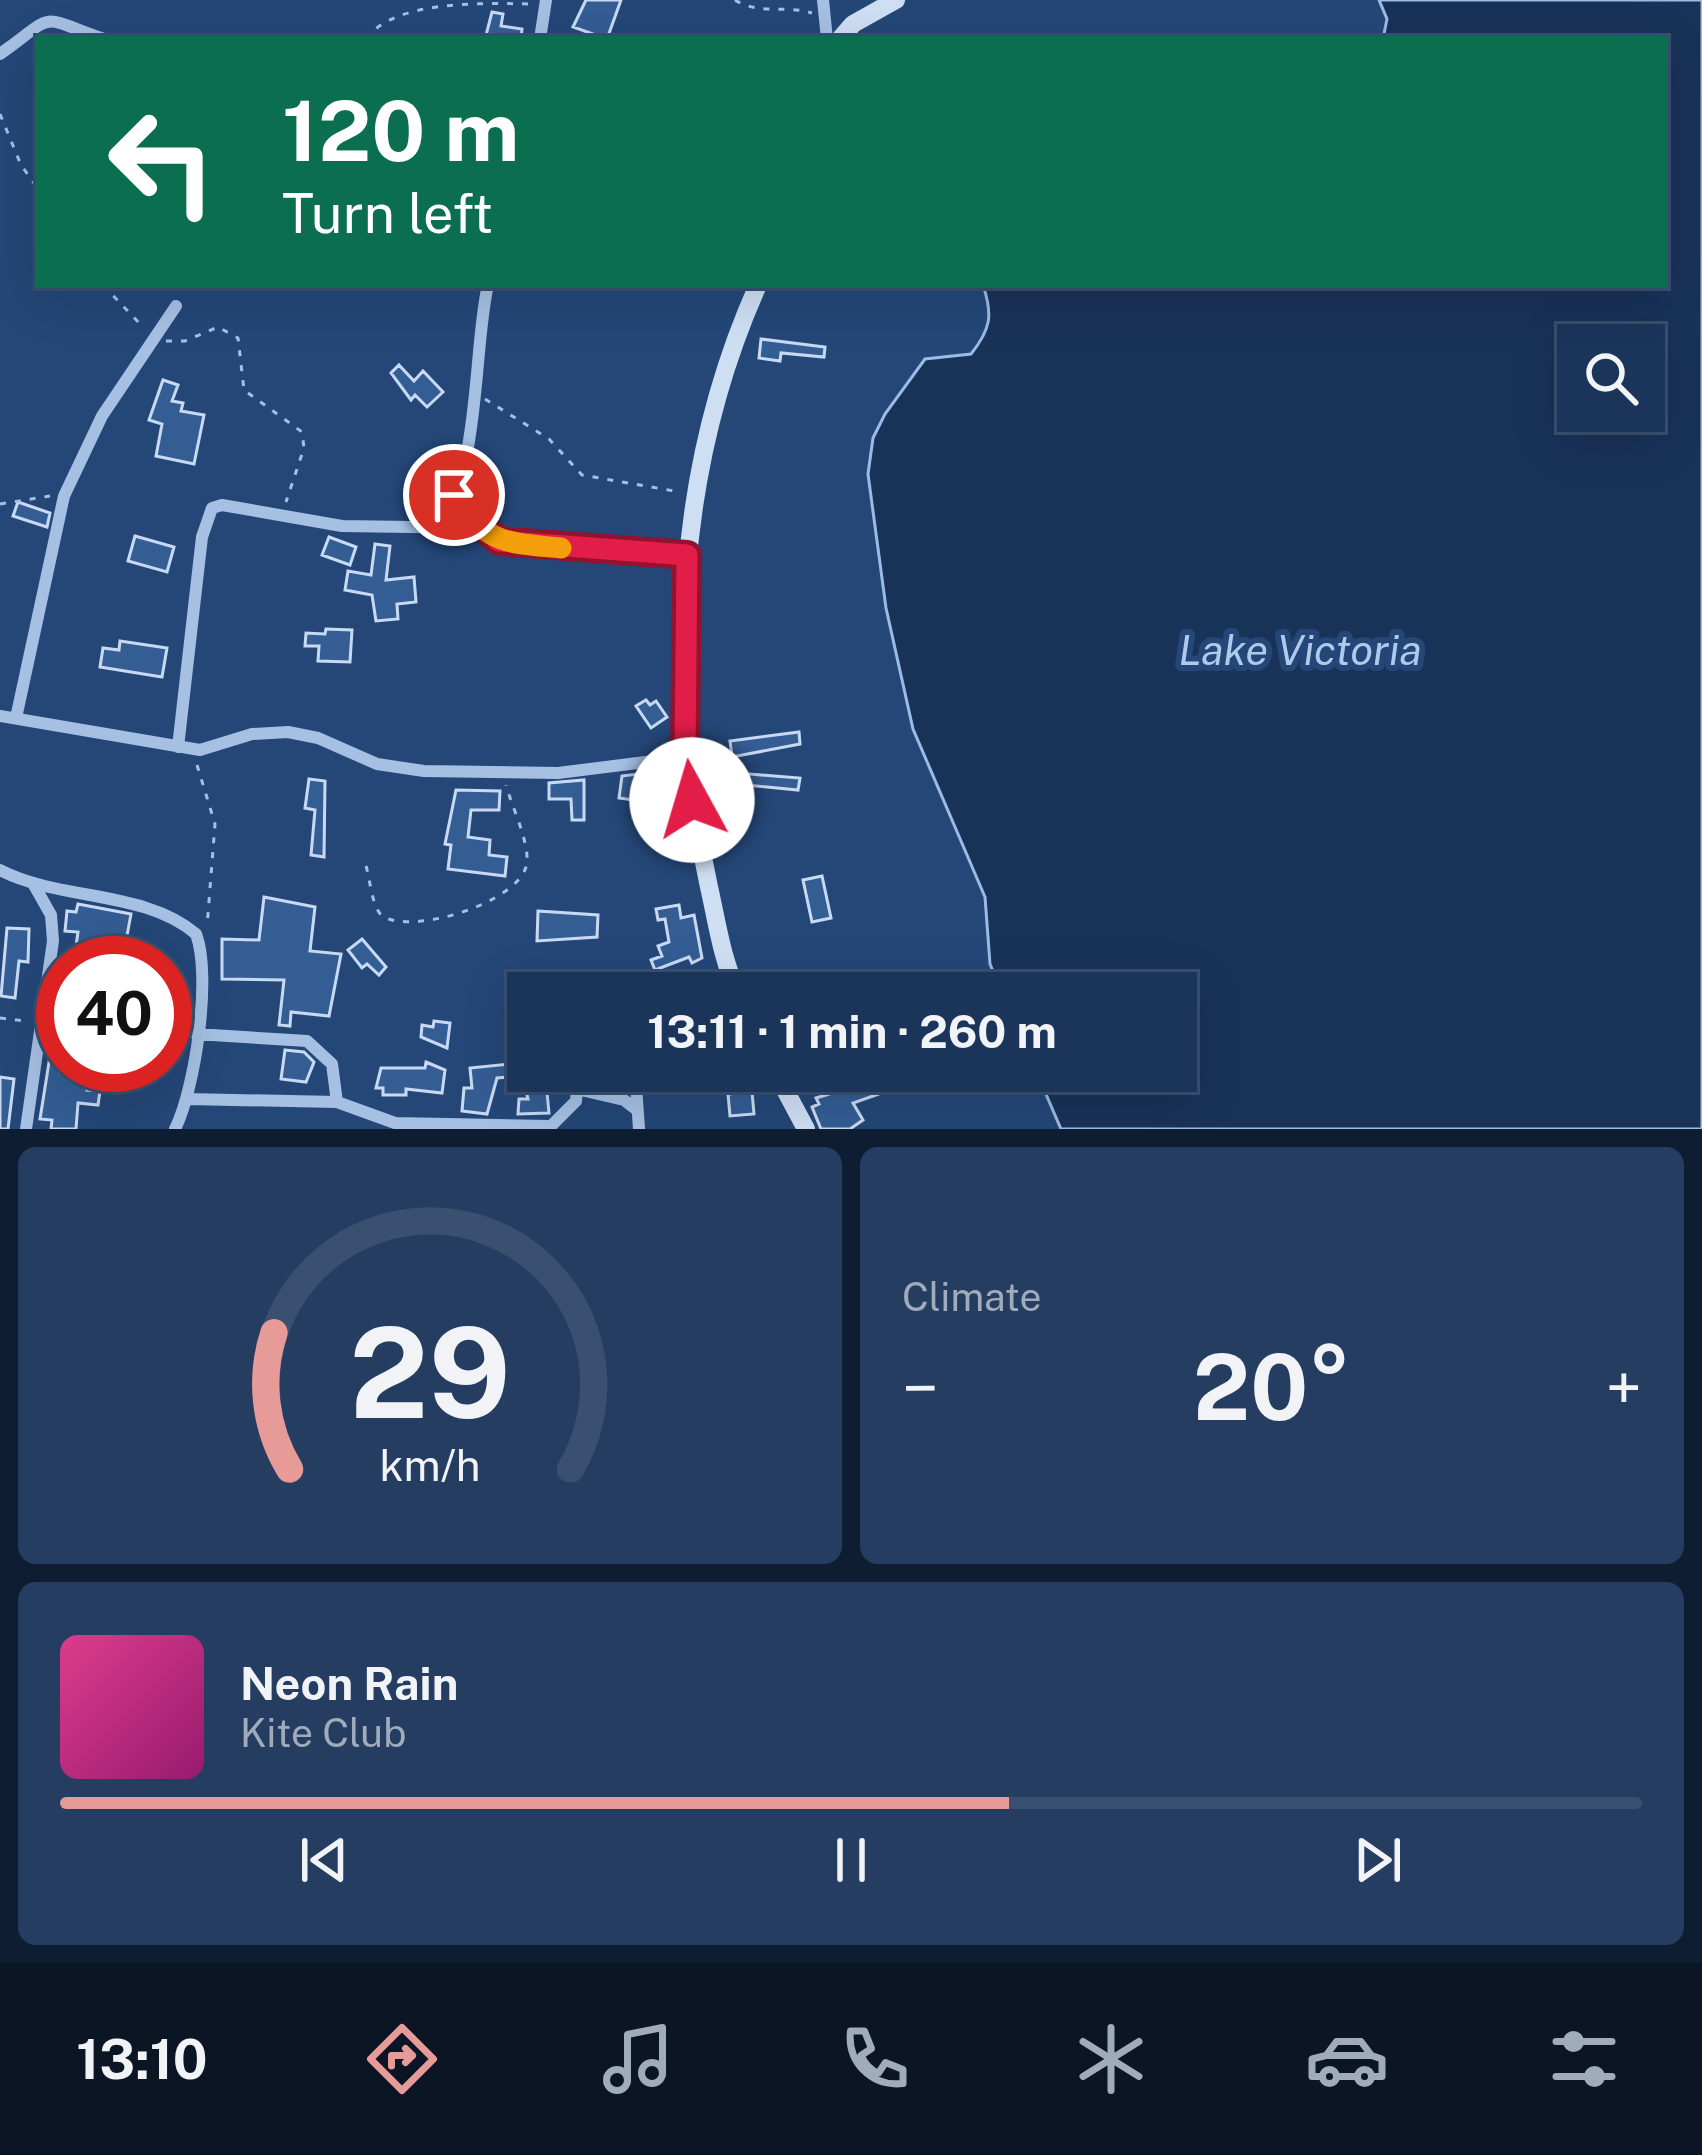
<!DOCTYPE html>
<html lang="en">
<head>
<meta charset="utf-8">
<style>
  :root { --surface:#1b355a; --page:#243d60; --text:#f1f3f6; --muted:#a0abbb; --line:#395070; --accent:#e69b98 }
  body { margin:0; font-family:"Public Sans",sans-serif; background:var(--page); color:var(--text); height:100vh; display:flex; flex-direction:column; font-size:45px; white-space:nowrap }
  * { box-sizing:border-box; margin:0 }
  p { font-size:39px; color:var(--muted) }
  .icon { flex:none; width:66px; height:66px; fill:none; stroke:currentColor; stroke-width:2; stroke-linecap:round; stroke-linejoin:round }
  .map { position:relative; height:1129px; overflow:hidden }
  .details { display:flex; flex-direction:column; gap:18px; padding:18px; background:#0f1d32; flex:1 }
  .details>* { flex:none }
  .banner { position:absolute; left:36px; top:36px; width:1632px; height:252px; border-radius:0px; box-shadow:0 12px 48px #0002,0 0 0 3px var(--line); background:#0b6e4f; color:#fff; overflow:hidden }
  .tools { position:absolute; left:1557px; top:324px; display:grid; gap:24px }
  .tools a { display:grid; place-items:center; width:108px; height:108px; border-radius:0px; background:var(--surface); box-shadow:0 12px 48px #0002,0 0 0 3px var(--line); font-size:60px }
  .speed { position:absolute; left:36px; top:936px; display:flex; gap:24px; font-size:60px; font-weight:700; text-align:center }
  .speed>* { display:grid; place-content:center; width:156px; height:156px; border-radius:50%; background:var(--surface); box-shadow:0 12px 48px #0002,0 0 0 3px var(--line); line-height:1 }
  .speed .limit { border:18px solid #d22; background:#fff; color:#111 }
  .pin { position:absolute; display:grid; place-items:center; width:102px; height:102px; color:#fff; margin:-51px; border:6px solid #fff; border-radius:50%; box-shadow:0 3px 12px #0007 }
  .me { position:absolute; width:132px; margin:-66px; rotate:354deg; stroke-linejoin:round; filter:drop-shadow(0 0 9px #0008) }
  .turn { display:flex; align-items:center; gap:42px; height:252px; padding:0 48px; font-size:54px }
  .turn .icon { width:156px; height:156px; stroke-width:2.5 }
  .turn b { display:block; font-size:84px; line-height:102px }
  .big { font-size:90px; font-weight:700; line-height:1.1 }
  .details .card { flex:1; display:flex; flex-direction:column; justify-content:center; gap:18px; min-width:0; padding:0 42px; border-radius:18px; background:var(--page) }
  .details .dial { align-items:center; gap:0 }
  .dial svg { height:312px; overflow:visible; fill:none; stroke:var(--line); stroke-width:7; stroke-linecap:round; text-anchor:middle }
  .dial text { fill:var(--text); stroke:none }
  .song { display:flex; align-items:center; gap:36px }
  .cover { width:144px; height:144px; border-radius:18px; background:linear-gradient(135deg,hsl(330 70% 55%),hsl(320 70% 35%)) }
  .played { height:12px; border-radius:6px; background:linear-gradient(90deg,var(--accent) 60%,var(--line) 60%) }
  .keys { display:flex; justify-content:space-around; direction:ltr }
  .heat { display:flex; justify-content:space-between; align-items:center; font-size:66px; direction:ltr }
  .details .tiles { flex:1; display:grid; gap:18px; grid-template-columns:1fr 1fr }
  .card:last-child { grid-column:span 2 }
  .trip { position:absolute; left:507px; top:972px; width:690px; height:120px; border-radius:0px; background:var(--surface); box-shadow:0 12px 48px #0002,0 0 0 3px var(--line); font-weight:700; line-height:120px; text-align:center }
  .dock { display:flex; height:192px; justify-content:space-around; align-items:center; background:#0b1524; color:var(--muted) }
  .dock .icon { width:84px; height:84px }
  .dock .on { color:var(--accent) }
  .dock b { font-size:54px; color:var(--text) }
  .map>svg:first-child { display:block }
  .water { fill:#193258; stroke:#9abbe4; stroke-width:3; fill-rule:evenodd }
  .building { fill:#345d94; stroke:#c8daf3; stroke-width:3 }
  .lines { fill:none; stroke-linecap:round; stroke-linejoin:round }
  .path { stroke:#a5c0e3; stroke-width:3; stroke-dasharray:6 9; stroke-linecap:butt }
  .street { stroke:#a5c0e3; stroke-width:12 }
  .secondary { stroke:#cedef3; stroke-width:18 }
  .route-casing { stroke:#92132f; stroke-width:30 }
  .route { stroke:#e11d48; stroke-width:21 }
  .slow { stroke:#f59e0b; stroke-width:21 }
  .labels { text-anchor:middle; stroke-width:12; stroke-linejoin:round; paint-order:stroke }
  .water-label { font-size:42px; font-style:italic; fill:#b0caeb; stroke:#244778 }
</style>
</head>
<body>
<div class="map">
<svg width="1702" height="1129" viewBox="0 0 1702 1129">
  <rect width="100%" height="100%" fill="#244778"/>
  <!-- water -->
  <path class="water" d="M1379,0H1702V1129H1061L1036,1071H1176V993H1002L990,964L985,897L913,729L886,608L868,474L873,438L885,414L925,359L971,354C991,329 993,315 983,285H1665V39H1383L1387,19ZM1578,345H1644V411H1578Z"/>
  <!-- building -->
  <path class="building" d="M586,0H621L607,39L573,27Z
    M492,12L503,14L501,26L522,29L521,39H485Z
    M761,339L825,347L824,357L781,353L780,361L759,358Z
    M399,365L414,381L423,371L443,392L427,407L415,395L411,400L391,373Z
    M163,380L178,385L172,401L183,403L181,411L204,415L194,464L156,456L162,424L149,420Z
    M18,502L50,513L47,527L13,516Z
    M135,536L174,547L167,572L128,561Z
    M329,537L356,547L350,565L322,555Z
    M375,544L390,546L386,580L414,577L416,602L397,604L398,619L376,621L372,595L345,590L348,571L371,575Z
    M326,629L352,630L350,662L318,661L319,646H305L306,633L325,634Z
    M120,641L167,648L162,677L100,667L103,648L119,650Z
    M646,700L650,705L656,701L667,717L651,728L636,706Z
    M799,732L800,744L732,757L730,741Z
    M670,770L672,795L660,796L658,810L633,807L634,800L619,798L622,776Z
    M737,773L800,778L798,790L735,784Z
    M309,779L325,781L324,857L311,855L315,810L305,808Z
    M584,780V820H572L571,799H549V783Z
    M456,790L500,791L499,810H471L468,837L490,840L489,855L507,857L505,876L448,869L451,845L445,844Z
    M822,876L831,918L812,922L803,880Z
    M264,897L315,907L310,951L341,954L329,1016L291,1012L290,1026L279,1025L284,980L222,979V939L259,940Z
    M78,904L131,914L124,952L76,946L78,932L65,931L67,911L76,912Z
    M679,905L681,918L694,915L702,958L692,963L689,957L655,970L651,960L662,956L658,946L669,942L665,919L658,920L656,909Z
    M538,911L598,915L597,937L537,941Z
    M7,928L29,929L28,962L19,961L15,998L1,996Z
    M362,939L386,967L379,975L367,964L362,968L348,950Z
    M434,1021L450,1023L447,1048L421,1037L422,1025L433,1027Z
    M285,1050L304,1052L314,1062L306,1082L281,1079Z
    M50,1056L62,1058L60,1072L88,1075L87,1090L100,1091L98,1105L78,1103L76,1129H51L52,1120L40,1119Z
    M426,1062L445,1070L442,1093L406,1089V1095H383V1088H376L381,1068H425Z
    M509,1064L510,1077L497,1078L487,1114L462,1111L464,1088H472L470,1068Z
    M545,1072L549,1113L518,1114L519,1099H528L523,1078Z
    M902,1072L907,1084L853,1103L863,1120L850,1129H821L812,1107L819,1104L816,1098Z
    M0,1077L14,1079L8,1129H0Z
    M752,1092L754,1114L730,1116L728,1094Z"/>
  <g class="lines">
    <!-- path -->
    <path class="path" d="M735,0C758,15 786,5 812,13
      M366,39C394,0 481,3 532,4
      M0,114L21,165L39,190
      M103,285L143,327
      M166,341H185L218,327L238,338L244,390L302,432L304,448L286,502
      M485,399L549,439L582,475L680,492
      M0,504L50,496
      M197,765L215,824L207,927
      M366,866C370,878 372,911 384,917C416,934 515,903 526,867C532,847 511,805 506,785
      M0,1018L25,1021"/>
    <!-- street -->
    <path class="street" d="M823,0L827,39
      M540,39L546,0
      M0,54C59,12 35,15 104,39
      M461,485L479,528
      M434,526C481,486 473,346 488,285
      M0,716L200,750L252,734L288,732L318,738L377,764L424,771L558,773L685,757
      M16,718L64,496L102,416L176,306
      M178,747L202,537L212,508L222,505L342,526L479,528L499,541L687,555
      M0,870C60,901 145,890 196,934C212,976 195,1089 175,1129
      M648,993L732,982
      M196,1034L307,1041L332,1064L337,1102L395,1123L551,1126L576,1101L578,1071
      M635,1071L639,1129
      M581,1090L624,1100L637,1110
      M187,1099L337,1102
      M26,1129L53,941L51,915L34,885"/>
    <!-- secondary -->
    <path class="secondary" d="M840,39L853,24L896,0
      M738,993C722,960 717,922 709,887C666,688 674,472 758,285
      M775,1071L806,1129"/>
  </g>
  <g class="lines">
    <!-- route casing -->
    <g class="route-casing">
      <path id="route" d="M454,495L461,472L470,515L499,541L687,555L685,757L692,800"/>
    </g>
    <!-- route -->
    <use href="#route" class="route"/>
    <!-- slow -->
    <path class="slow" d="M467,509C486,546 524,544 561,548"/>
  </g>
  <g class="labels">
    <!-- water labels -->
    <g class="water-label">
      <text x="1300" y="665">Lake Victoria</text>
    </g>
  </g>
</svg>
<div class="tools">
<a><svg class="icon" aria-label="search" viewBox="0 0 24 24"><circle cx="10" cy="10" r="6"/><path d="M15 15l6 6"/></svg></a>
</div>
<div class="speed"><div class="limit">40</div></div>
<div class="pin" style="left:454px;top:495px;background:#d93025"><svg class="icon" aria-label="arrive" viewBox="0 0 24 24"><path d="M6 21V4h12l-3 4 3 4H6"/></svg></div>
<svg class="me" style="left:692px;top:800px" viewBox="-20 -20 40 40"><circle r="19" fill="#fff"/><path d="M0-13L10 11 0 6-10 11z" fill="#e11d48"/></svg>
<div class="trip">13:11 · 1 min · 260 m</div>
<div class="banner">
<div class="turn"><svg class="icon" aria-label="left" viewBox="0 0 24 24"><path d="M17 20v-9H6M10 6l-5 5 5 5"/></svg><div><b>120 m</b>Turn left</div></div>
</div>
</div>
<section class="details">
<div class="tiles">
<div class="card dial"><svg viewBox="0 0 100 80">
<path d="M14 69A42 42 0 1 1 86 69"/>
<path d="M14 69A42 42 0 0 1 10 34" stroke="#e69b98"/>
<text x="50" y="56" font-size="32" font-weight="700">29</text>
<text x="50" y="72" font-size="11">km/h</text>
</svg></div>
<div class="card"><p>Climate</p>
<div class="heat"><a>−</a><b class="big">20°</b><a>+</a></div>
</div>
<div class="card">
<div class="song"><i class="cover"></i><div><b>Neon Rain</b><p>Kite Club</p></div></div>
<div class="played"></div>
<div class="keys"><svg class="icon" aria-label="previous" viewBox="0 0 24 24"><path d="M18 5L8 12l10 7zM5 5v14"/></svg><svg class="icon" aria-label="pause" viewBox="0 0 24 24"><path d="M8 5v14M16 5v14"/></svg><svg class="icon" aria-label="next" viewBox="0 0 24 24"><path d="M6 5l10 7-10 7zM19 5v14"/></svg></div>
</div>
</div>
</section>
<nav class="dock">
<b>13:10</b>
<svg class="icon on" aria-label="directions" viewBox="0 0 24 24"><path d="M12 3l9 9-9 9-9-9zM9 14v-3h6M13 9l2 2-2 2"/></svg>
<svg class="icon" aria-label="music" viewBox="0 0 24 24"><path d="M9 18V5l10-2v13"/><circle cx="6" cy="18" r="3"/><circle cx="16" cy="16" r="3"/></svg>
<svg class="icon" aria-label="phone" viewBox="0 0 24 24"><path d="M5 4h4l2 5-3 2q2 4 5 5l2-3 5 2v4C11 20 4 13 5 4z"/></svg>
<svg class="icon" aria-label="climate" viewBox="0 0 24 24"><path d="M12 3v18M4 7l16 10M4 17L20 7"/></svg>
<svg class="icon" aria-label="car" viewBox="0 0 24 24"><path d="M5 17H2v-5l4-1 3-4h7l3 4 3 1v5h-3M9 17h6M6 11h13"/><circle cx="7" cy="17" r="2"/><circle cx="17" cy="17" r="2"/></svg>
<svg class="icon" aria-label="filters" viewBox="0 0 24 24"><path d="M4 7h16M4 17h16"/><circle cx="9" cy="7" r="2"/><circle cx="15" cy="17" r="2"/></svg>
</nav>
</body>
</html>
